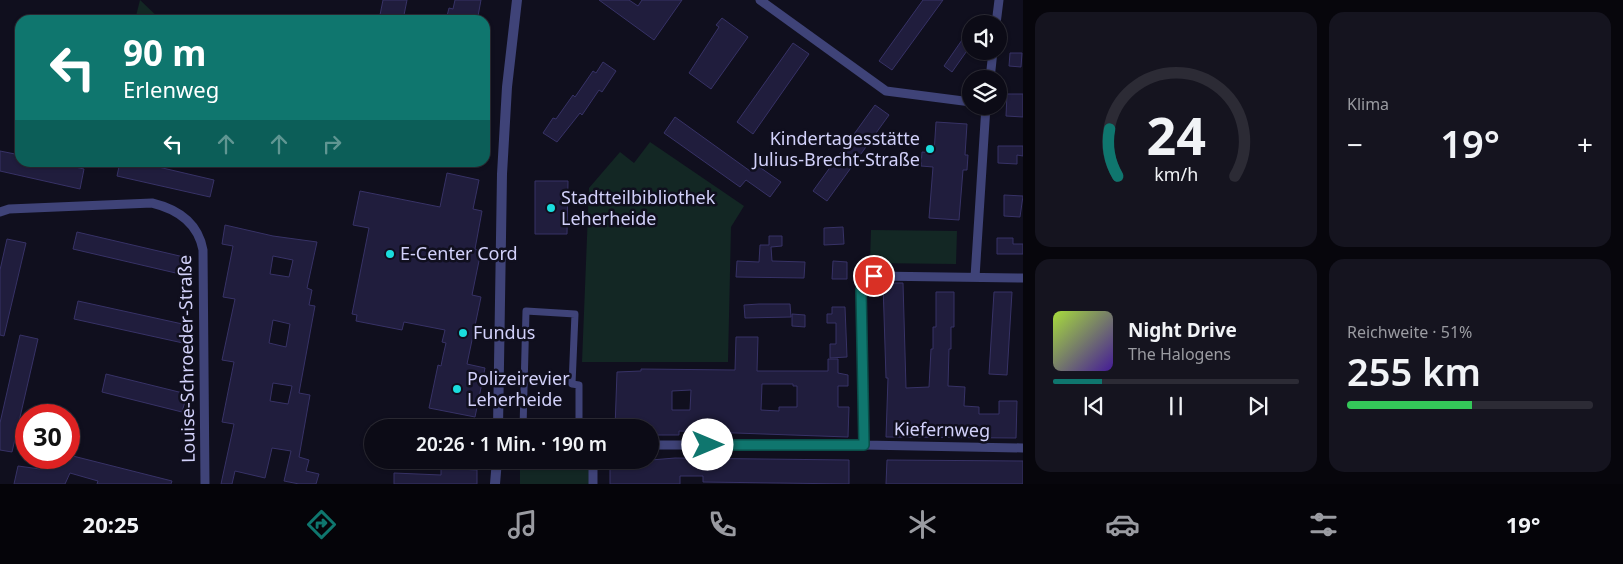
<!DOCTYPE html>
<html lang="de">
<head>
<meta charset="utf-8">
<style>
  :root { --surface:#0c0b16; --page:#15141f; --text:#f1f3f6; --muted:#9a9ba1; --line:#2c2b35; --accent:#0f766e }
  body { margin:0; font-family:"Noto Sans",sans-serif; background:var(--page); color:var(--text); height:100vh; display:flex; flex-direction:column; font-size:19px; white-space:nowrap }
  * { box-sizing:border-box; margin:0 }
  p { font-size:16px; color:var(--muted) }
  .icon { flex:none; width:28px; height:28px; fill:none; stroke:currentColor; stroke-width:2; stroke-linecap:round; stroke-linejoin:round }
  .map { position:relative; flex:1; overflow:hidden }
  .drawer { display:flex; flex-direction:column; gap:12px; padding:12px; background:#07060c; width:600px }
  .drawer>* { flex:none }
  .guide { position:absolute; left:15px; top:15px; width:475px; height:152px; border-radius:15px; box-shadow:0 1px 4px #0004,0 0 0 1px var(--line); background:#0f766e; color:#fff; overflow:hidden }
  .tools { position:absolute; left:962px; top:15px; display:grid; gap:10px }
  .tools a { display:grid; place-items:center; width:45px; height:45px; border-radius:50%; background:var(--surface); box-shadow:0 1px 4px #0004,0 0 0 1px var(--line); font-size:25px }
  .speed { position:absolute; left:15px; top:404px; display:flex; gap:10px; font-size:25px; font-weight:700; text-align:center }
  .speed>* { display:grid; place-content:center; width:65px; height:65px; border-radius:50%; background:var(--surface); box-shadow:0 1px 4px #0004,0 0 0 1px var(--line); line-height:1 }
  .speed .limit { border:8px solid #d22; background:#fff; color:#111 }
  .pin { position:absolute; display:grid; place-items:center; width:42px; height:42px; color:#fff; margin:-21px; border:2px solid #fff; border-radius:50%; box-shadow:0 1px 5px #0007 }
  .me { position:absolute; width:55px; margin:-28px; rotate:90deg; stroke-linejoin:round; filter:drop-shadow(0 0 4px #0008) }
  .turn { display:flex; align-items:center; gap:18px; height:105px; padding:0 25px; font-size:22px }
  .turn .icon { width:65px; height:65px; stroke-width:2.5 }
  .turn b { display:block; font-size:35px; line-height:42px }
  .lanes { display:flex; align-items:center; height:48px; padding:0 25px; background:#0003; justify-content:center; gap:25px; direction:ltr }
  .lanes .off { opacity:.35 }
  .big { font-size:38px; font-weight:600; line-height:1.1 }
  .drawer .card { flex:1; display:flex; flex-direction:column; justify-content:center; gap:8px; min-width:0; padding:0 18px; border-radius:15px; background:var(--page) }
  .drawer .dial { align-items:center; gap:0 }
  .dial svg { height:130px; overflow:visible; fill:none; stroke:var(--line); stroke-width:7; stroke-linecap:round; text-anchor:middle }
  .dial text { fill:var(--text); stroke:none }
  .song { display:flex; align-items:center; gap:15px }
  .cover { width:60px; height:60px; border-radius:8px; background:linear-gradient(135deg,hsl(80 70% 55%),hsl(260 70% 35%)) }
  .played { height:5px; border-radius:2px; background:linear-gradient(90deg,var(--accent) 20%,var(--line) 20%) }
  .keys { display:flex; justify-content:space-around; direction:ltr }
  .heat { display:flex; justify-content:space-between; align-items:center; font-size:28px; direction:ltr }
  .charge { height:8px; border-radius:4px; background:linear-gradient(90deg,#34c759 51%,var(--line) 0) }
  .drawer .tiles { flex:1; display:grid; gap:12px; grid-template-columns:repeat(2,1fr) }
  .trip { position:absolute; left:364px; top:419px; width:295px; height:50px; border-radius:25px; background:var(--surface); box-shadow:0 1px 4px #0004,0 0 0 1px var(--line); font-weight:600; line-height:50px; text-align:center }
  .menu { display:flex; height:80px; justify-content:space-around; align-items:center; background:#050409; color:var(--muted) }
  .menu .icon { width:35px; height:35px }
  .menu .current { color:var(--accent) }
  .menu b { font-size:22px; color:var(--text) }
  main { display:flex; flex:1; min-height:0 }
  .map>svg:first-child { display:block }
  .green { fill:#132724 }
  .building { fill:#201d3d; stroke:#373266; fill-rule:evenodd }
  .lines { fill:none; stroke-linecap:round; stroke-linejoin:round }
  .pedestrian { stroke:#3f4378; stroke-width:7 }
  .minor { stroke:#3f4378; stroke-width:9 }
  .tertiary { stroke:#3f4378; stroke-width:10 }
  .route-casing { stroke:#0a4d48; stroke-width:12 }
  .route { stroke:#0f766e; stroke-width:9 }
  .poi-dot { fill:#1adddd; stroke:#100f1e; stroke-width:2 }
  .labels { text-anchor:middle; stroke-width:5; stroke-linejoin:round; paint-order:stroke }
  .poi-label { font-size:18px; fill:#d2d1fa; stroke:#100f1e; text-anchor:start }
  .street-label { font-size:18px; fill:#d2d1fa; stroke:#100f1e }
</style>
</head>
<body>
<main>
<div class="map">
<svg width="1023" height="484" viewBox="0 0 1023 484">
  <rect width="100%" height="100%" fill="#100f1e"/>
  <!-- green -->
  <path class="green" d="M140,0L161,20H135Z
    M650,142L744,206L731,227L728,362H582L589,188L620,152L634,163Z
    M871,230L957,231L956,264L870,263Z
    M520,460L590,462L589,484H520Z"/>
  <!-- building -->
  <path class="building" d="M383,0H407L403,20H379Z
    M455,0H481L478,16L473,15L471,20H446L449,8L453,9Z
    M599,0H629L638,6L642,0H682L654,40Z
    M923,0H943L892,70L879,61Z
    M722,18L748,37L711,89L689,73L719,27L716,25Z
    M971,27V45L952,72L944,66Z
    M793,43L809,54L753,134L737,122Z
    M1010,53H1022L1021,67L1009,66Z
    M603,62L616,71L602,92L599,90L582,115L580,113L557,142L543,133L553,118L556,119L573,95L575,97L593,71L596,73Z
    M1007,94H1023V117L1006,116Z
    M875,105L889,115L827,201L813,191Z
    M675,117L750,171L755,164L781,182L770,197L746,180L740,187L664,133Z
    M936,122L967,124L965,155H968L967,170H963L959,220L929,218L933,167L921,166L922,152L934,153Z
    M998,146H1023V156L1017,155V164L998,163Z
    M0,151L20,155V162H53L84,169L80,189L0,171Z
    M120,162H137L214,180L210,197L117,176Z
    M447,173L479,180L473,209L482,211L475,249L481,251L472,295L481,297L467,364L485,368L475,417L429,408L438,365L441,366L443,356L446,343L442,342L445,330L404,322L402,330L356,321L357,315L352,314L369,228L353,225L360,191L440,207Z
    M535,181H568L567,234H535Z
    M1004,195L1023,196L1020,217L1004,216Z
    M225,225L273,236L317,242L307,288L312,290L309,305L315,306L299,393L310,395L299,457L309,460L306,471L319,474L316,484H299L284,481L291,451L272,448L265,478L235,471L232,484H221L234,424L222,422L234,362L222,360L235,299L223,297L233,246L222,244ZM273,256L293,260L289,277L270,274ZM273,320L290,324L286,347L269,343ZM273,383L292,386L288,404L270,401Z
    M843,227L844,244L824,245V228Z
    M77,232L184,257L180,274L73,249Z
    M769,236H782V246L771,247L772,261L805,262L804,278L736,277L737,261L759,262L760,245H769Z
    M997,238H1013V244H1023V254H997Z
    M7,239L26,243L4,336L0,335V270Z
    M833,261L847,262V279H832Z
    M883,283H903L906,388L929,387L931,349H933V327H936V292H954V327H951V349H949L948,386L965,387L964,406L979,407V414H999V401H1017L1016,438L886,437L888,378H886Z
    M994,292H1012L1007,375L989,374Z
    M78,301L187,325L183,343L74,319Z
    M759,304H790L791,317L745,318L744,305Z
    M832,307H845L847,357L830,358V344H836V323H827V314H832Z
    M792,314L805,315V327L792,326Z
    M20,335L38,339L12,452L0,450V423Z
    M736,337H758L757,371H828V359H838V373L848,375V386H838V407H849L848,437L679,431V435H650V428H615L617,372L641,371V369L735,370ZM762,384H793V386H797V407H779V411L761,410ZM691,390L690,410H672V391Z
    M106,374L187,394L182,412L102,392Z
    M69,455L172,481L171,484H97L98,481L70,473L65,484H14L18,466L40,469L43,458H69Z
    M675,458L849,460V484L703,482V476H680V484H610V461H639Z
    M887,460L1023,461V484H886Z
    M441,468L477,470V484H394V473L441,475Z"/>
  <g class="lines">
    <!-- pedestrian -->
    <path class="pedestrian" d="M523,428L526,311L575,314L572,384L579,385V428"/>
    <!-- minor -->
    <path class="minor" d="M760,0L886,91L971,102
      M996,24L999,0
      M990,79L993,51
      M0,212L9,209L152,203C177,209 198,223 203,250L205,484
      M975,277L986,106
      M650,445H864L1023,448
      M864,445L861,290L865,279L874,276L1023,278
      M593,484V460"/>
    <!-- tertiary -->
    <path class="tertiary" d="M498,428L502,174L507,87L517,0
      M495,484L497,460"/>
  </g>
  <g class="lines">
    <!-- route casing -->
    <g class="route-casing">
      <path id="route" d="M708,445H864L861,290L866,279L874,276"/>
    </g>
    <!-- route -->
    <use href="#route" class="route"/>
  </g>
  <!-- markers -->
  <g class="poi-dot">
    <circle cx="930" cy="149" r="5"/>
    <circle cx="551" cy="208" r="5"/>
    <circle cx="390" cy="254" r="5"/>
    <circle cx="463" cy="333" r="5"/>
    <circle cx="457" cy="389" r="5"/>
  </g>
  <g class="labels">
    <!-- poi labels -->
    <g class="poi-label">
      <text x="920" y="145" text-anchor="end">Kindertagesstätte<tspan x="920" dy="21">Julius-Brecht-Straße</tspan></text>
      <text x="561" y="204">Stadtteilbibliothek<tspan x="561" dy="21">Leherheide</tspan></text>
      <text x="400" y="260">E-Center Cord</text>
      <text x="473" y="339">Fundus</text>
      <text x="467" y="385">Polizeirevier<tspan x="467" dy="21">Leherheide</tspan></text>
    </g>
    <!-- street labels -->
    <g class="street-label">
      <text transform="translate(187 359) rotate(-91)" y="6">Louise-Schroeder-Straße</text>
      <text transform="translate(942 430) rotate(1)" y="6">Kiefernweg</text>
    </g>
  </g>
</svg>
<div class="tools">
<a><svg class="icon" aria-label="sound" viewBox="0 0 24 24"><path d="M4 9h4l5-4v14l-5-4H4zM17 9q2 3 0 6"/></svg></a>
<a><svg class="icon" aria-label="layers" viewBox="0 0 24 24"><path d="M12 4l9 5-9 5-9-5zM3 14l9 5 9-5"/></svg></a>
</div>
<div class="speed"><div class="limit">30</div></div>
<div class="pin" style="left:874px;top:276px;background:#d93025"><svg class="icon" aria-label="arrive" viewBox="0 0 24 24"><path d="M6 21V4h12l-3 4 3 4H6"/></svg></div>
<svg class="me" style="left:708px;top:445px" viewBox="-20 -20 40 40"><circle r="19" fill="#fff"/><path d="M0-13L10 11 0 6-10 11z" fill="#0f766e"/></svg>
<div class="trip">20:26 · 1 Min. · 190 m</div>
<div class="guide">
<div class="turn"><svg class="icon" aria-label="left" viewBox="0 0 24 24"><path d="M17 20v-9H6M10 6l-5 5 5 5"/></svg><div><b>90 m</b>Erlenweg</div></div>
<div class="lanes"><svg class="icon" aria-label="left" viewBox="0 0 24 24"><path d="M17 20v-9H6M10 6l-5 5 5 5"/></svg><svg class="icon off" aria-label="ahead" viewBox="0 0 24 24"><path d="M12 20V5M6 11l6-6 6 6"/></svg><svg class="icon off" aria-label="ahead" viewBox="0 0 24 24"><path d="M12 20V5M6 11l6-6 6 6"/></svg><svg class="icon off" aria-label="right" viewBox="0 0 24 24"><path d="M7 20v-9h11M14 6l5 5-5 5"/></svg></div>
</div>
</div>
<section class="drawer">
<div class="tiles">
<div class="card dial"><svg viewBox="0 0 100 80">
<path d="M14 69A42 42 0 1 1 86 69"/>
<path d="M14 69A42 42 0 0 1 9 40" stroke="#0f766e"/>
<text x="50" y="56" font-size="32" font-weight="700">24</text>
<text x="50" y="72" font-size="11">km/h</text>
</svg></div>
<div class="card"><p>Klima</p>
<div class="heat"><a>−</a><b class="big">19°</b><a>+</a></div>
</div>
<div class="card">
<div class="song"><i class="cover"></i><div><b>Night Drive</b><p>The Halogens</p></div></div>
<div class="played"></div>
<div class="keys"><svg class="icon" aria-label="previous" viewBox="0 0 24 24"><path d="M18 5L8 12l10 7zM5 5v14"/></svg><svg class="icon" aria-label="pause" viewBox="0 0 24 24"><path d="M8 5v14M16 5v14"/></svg><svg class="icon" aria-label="next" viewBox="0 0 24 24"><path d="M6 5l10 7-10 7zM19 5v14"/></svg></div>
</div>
<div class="card"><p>Reichweite · 51%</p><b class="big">255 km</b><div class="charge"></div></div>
</div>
</section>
</main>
<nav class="menu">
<b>20:25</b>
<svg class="icon current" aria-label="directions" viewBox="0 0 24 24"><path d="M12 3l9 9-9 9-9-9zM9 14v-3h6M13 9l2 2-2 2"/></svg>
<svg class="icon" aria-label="music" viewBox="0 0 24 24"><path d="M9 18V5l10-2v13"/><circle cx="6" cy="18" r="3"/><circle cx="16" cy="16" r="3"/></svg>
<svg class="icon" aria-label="phone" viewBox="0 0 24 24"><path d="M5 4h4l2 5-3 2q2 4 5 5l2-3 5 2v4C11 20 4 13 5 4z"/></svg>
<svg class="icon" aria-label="climate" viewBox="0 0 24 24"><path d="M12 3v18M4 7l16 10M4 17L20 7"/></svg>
<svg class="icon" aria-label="car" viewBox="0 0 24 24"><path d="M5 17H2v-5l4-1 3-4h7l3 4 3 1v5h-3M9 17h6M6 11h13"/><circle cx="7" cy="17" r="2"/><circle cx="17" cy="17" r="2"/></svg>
<svg class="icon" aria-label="filters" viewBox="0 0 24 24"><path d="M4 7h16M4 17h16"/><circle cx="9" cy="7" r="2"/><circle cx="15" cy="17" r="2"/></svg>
<b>19°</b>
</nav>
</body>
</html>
